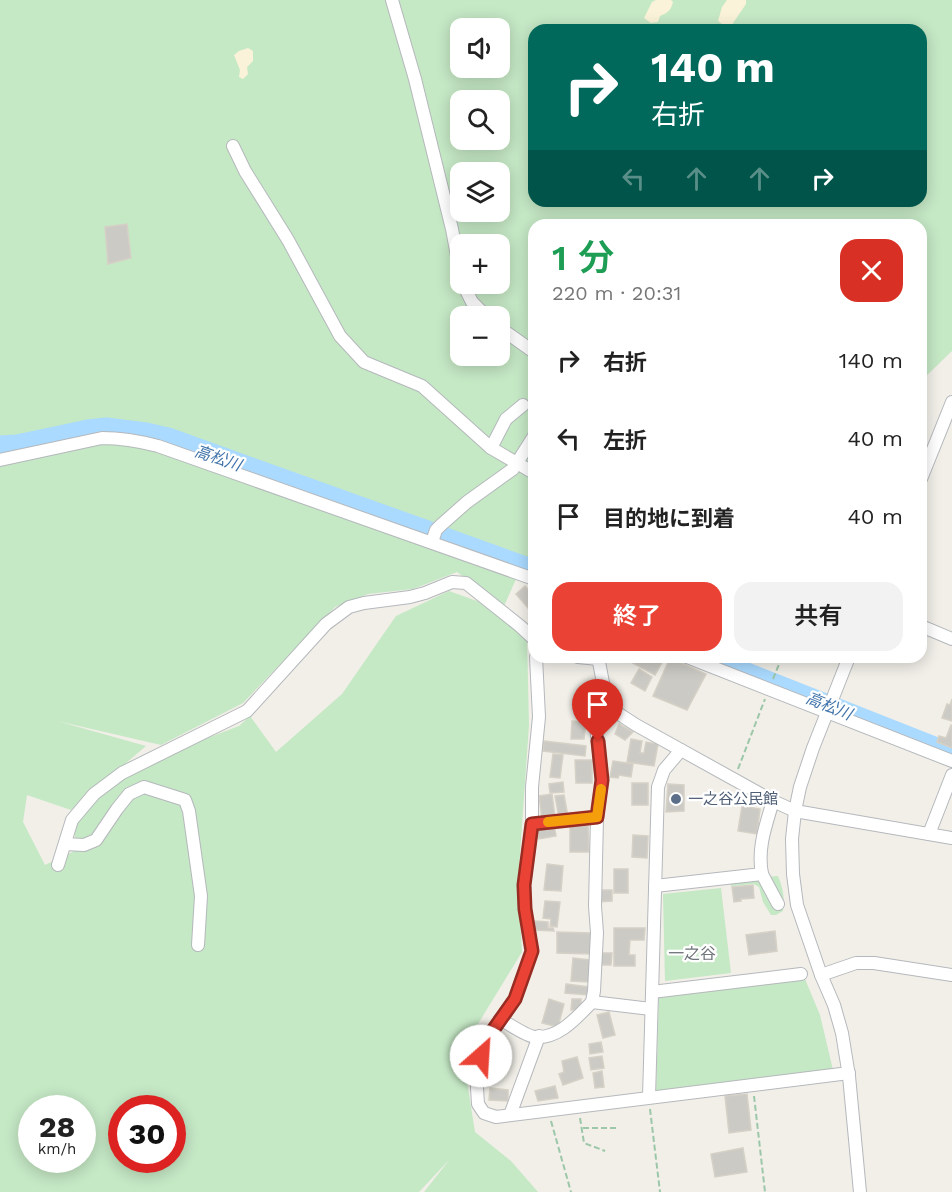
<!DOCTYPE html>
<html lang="ja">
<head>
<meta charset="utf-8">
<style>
  body { margin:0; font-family:"Work Sans","Noto Sans JP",sans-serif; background:#f2f2f2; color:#222; height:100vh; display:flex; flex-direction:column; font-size:22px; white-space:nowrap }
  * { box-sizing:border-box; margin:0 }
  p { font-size:20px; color:#767676 }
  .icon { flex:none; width:33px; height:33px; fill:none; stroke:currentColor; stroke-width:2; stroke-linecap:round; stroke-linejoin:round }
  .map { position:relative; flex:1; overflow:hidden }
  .details { position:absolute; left:528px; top:219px; width:399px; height:444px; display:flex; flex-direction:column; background:#fff; border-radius:18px; box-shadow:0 3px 15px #0003 }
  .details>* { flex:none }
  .top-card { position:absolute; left:528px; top:24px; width:399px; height:183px; border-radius:18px; box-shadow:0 3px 15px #0003; background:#00695c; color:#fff; overflow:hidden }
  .fabs { position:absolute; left:450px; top:18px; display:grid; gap:12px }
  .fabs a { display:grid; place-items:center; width:60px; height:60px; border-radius:12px; background:#fff; box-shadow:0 3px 15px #0003; font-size:30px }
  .speed { position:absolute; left:18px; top:1095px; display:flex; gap:12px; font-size:30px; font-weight:700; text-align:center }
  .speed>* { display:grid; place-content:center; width:78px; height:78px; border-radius:50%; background:#fff; box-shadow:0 3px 15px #0003; line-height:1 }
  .speed small { font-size:15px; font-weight:400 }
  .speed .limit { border:9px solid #d22; background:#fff; color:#111 }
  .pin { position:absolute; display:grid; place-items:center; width:51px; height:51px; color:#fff; margin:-62px -26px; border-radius:50% 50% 50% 0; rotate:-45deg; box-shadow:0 0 6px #0007 }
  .pin .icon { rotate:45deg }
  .me { position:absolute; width:66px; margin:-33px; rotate:26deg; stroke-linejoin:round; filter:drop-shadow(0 0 4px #0008) }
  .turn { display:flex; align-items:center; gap:21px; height:126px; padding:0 24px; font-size:27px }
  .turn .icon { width:78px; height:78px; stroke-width:2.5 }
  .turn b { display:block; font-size:42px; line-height:51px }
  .lanes { display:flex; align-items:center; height:57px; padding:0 24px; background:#0003; justify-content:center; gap:30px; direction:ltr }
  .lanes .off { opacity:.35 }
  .round { display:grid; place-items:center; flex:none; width:63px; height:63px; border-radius:18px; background:#f2f2f2 }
  .summary { display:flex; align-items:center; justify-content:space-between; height:102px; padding:0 24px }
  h1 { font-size:36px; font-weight:600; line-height:45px; color:#1e9e55 }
  .cta { display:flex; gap:12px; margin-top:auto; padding:12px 24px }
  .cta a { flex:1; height:69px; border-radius:18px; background:#ea4335; color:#fff; font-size:24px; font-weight:600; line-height:69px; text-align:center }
  .cta a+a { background:#f2f2f2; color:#222 }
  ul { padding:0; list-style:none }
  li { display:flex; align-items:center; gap:18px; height:78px; padding:0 24px }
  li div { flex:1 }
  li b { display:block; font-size:22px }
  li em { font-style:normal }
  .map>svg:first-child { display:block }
</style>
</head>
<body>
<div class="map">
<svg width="952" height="1192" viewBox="0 0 952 1192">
  <rect width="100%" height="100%" fill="#f1efe8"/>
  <g fill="#c5e8c5" fill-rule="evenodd">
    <path d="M0,0H952V351L921,381V225H534V562L478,540L440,536L389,528L517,577L504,606L457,572L413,589L368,594L335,607L243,703L161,745L57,721L146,746L71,810L27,795L23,822L45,865L87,845L75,839L74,818L145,762L239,726L250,716L276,752L342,694L396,616L449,591L477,601L527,637L529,725L518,883L522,952L462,1050L475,1132L511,1161L538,1192H424L450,1159L419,1192H0ZM460,28H500V68H460ZM534,30H921V201H534ZM460,100H500V140H460ZM460,172H500V212H460ZM460,244H500V284H460ZM460,316H500V356H460ZM32,1108H82V1160H32ZM122,1108H172V1160H122Z"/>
    <path d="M778,876C783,888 785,898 783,911L776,915H771L763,902L759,887L754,884L731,886L730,880Z"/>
    <path d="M721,888L731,973L665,981L663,894Z"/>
    <path d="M805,979L820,1015L833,1070L656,1091L659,995Z"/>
  </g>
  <g fill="#fbf3d9">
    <path d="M656,0H671L673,2C671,10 668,13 660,16L658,22L651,23L644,18L652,2Z"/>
    <path d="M727,0H746V4L729,29L718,21L722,7Z"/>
    <path d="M248,48L253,51V61L247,67L248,74L243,79L239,77L240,70L234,55L239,51Z"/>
  </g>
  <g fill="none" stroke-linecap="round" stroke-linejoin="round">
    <g stroke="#aadaff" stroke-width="21">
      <path d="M0,446L17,445L88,430L106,428L146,433L168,438L430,532"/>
      <path d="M440,536L534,570"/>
      <path d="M706,657L952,754"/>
    </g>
  </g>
  <g fill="#cccac5" stroke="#d6d1c6" stroke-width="1.5">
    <path d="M127,224L131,258L108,264L105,227Z"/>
    <path d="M525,586L534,596V603L528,608L516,594Z"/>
    <path d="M622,657H665L655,675Z"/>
    <path d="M670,658L706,674L687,710L653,696Z"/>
    <path d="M639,669L652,677L645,691L631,683Z"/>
    <path d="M952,699V721L942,718L947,704L950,705Z"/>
    <path d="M572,721L586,722L584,739H571Z"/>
    <path d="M619,724L633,732L625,740L615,734Z"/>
    <path d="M951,725L952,726V748L937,742L939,736L946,738Z"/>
    <path d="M631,739L642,741L640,753H644L646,742L658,744L654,766L627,762Z"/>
    <path d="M544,741L586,746L585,756L543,751Z"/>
    <path d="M553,754L563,755L560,778L550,777Z"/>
    <path d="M575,760H592V783H576Z"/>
    <path d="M613,761L633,764L631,777L619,775L618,778L610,777Z"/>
    <path d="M563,782L564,792L550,793L549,784Z"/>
    <rect x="632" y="783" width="16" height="22"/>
    <path d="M668,784L684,785V811L666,812Z"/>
    <path d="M552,794L555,817L542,819L539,796Z"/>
    <path d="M564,795L568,817L559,818L555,796Z"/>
    <path d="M742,806L760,809L757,834L738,831Z"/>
    <path d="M554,825L556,836L539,839L537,828Z"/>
    <path d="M570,826H588L589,852H570Z"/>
    <path d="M633,835L648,836L647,858L632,857Z"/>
    <path d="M547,864L563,866L561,891L544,890Z"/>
    <rect x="614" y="869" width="14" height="24"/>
    <path d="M753,885L754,898L741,899V901L734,902L732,887Z"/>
    <path d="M598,890H612V901L598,902Z"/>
    <path d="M545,901L560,902L557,927L550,926L551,919L543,918Z"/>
    <path d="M534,921L548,922V928H553L554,931L534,930Z"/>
    <path d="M614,928H645L644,940H630L629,955H635V966H614Z"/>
    <path d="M775,931L777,951L749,955L746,935Z"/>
    <path d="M557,932L591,933V954L557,953Z"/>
    <path d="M600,953H612L611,965H600Z"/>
    <path d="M573,958L590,960L589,982L571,981Z"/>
    <path d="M566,984L589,987L588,995L565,993Z"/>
    <path d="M549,999L564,1004L558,1027L542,1023Z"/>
    <path d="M572,999H581V1010H571Z"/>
    <path d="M609,1012L615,1035L603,1038L597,1015Z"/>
    <path d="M601,1042L603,1052L590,1054L589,1044Z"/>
    <path d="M602,1056L604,1068L591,1070L589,1058Z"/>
    <path d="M577,1057L583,1078L563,1085L559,1074L564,1072L562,1061Z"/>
    <path d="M602,1071L604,1087L595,1088L593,1073Z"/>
    <path d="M555,1086L558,1098L538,1101L535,1091Z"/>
    <path d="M490,1088L508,1090V1101L489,1100Z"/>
    <path d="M747,1094L751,1130L729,1133L725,1096Z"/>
    <path d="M743,1148L747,1172L715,1177L711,1154Z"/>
  </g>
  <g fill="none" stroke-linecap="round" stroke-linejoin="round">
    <g stroke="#b5b8bc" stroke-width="14">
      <g id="minor">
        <path d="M392,0L415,79L452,229L460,272"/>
        <path d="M233,146L245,171L288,240L340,336L364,362L422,386L491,448L534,473"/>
        <path d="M463,284L472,302L486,316"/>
        <path d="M500,328L534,352"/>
        <path d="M491,448L506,419L523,405"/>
        <path d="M0,460L102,438C122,438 139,441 158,446L534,579"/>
        <path d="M921,479L952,402"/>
        <path d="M432,542L436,530L441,525L467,502L513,469L534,436"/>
        <path d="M921,626L952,639"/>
        <path d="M578,657L598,659"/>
        <path d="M598,657L605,693L616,712L636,725L773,801L795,811L952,838"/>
        <path d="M687,657L952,761"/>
        <path d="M849,657L813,748L800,787L795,811L792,839L793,874L797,905L821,975L834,1005L842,1033L849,1076L860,1192"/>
        <path d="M597,817L532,824L524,885L525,909L532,951L515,999L484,1043L478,1068L477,1088L478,1104L484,1113L496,1117L849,1073"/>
        <path d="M532,824V787L539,717L536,657"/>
        <path d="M929,834L952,775"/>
        <path d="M65,844L84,845L96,840L117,809L129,794L144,787L185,800L189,811L201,896L198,945"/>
        <path d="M58,865L72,820L94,794L122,773L247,711L326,624L349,607L364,603L410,597L425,593L452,582L466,583L520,626L534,639"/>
        <path d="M762,874L778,904"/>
        <path d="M655,886L762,874C757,848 766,825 773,801"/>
        <path d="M821,975L856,963H874L952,975"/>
        <path d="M652,992L801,974"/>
        <path d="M592,1002L594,991L597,933L595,906L597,817L602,780L596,727L598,712L605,693"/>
        <path d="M500,1019C509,1024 526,1036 535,1037C559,1039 577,1017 592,1002L651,1009"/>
        <path d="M649,1097L658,787L664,770L681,750"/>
        <path d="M510,1115L539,1036"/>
      </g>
    </g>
    <g stroke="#9cc7a9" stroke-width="2" stroke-dasharray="6 3" stroke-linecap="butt">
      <path d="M773,679L782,657"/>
      <path d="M738,769L765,699"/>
      <path d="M754,1096L765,1192"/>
      <path d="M650,1109L660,1192"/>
      <path d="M580,1118L584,1143L605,1151"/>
      <path d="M551,1121L571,1192"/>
      <path d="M583,1128H616"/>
    </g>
    <use href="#minor" stroke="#fff" stroke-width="12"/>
  </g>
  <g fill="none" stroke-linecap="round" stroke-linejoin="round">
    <g stroke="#982c22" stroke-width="15">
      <path id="route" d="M481,1056L484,1043L515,999L532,951L525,909L524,885L532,824L597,817L602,780L598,741"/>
    </g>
    <use href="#route" stroke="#ea4335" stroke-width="10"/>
    <path stroke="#f59e0b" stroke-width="10" d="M548,822L597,817L601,789"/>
  </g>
  <circle fill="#5c6f8a" stroke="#fff" stroke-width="2" cx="676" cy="799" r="6"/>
  <g text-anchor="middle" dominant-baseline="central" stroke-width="4.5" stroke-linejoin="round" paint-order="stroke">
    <g font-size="15" fill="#4e5e75" stroke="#fff" text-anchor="start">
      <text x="688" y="799">一之谷公民館</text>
    </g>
    <g font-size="16" font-style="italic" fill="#4174aa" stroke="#fff">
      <text transform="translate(218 458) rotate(19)">高松川</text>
      <text transform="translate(829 706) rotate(22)">高松川</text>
    </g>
    <g font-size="16" fill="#70757a" stroke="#fff">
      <text x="692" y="953">一之谷</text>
    </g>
  </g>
</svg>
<div class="fabs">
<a><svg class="icon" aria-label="sound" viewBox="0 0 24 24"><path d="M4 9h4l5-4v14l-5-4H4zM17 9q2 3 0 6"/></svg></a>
<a><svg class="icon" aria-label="search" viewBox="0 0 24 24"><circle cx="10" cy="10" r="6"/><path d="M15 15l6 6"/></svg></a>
<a><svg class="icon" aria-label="layers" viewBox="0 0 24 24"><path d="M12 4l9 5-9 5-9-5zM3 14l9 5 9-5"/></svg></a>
<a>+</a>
<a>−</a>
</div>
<div class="speed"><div>28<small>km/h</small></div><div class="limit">30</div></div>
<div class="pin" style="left:598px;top:741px;background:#d93025"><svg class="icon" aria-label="arrive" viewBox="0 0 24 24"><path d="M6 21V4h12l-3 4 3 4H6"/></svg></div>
<svg class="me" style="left:481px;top:1056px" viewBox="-20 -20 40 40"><circle r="19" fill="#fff"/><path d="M0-13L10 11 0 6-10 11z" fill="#ea4335"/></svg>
<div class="top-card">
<div class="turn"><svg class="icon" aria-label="right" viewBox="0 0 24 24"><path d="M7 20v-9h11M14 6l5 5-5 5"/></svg><div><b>140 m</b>右折</div></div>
<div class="lanes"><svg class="icon off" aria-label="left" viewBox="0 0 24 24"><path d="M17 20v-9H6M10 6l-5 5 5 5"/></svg><svg class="icon off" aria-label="ahead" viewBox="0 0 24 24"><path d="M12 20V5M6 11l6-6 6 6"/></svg><svg class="icon off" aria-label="ahead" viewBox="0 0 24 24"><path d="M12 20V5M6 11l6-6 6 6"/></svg><svg class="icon" aria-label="right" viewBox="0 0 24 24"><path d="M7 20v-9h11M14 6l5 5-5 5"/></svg></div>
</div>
<section class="details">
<div class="summary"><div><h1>1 分</h1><p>220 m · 20:31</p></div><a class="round" style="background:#d93025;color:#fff"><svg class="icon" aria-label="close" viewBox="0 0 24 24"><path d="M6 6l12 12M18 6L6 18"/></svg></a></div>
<ul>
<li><svg class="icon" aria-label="right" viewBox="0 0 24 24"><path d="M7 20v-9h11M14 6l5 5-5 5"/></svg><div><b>右折</b></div><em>140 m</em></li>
<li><svg class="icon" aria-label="left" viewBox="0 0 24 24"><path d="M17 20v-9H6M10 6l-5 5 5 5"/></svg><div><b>左折</b></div><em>40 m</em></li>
<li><svg class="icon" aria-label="arrive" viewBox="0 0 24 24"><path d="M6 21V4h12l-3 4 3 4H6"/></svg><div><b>目的地に到着</b></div><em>40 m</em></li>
</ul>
<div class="cta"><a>終了</a><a>共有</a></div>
</section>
</div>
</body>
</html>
